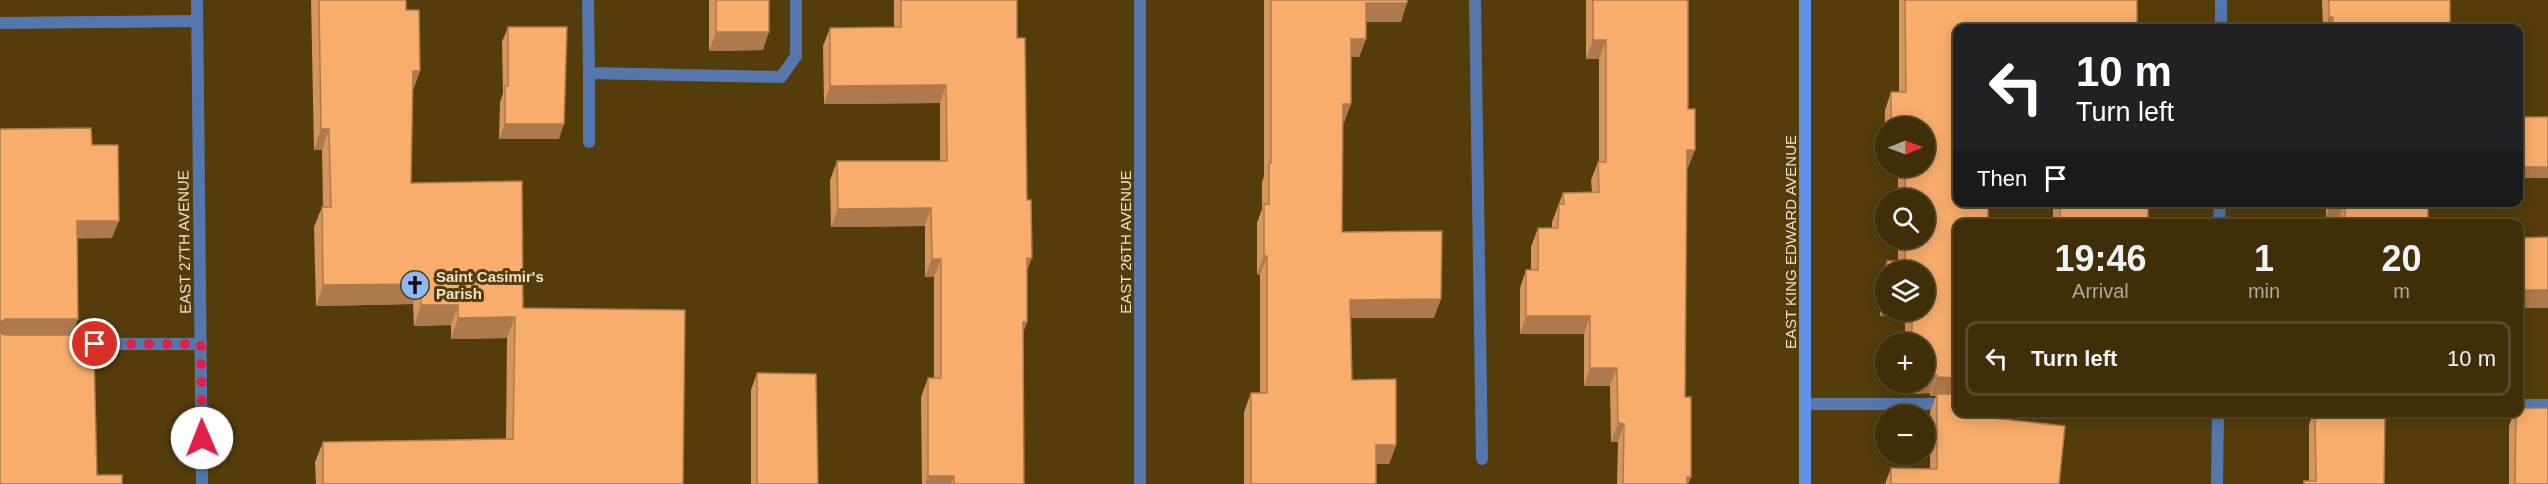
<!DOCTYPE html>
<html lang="en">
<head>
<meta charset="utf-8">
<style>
  body { margin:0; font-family:Helvetica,sans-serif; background:#4a3a16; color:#f1f3f6; height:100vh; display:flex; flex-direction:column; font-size:22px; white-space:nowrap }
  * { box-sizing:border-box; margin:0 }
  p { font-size:20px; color:#ada89c }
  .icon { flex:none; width:33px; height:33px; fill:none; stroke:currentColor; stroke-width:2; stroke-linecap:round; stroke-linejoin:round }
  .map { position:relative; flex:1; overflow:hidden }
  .panel { position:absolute; left:1953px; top:219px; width:570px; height:198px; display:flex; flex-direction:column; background:#3f2e08; border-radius:12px; box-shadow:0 3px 15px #0003,0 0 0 2px #584a29 }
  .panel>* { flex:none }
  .guide { position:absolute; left:1953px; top:24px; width:570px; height:183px; border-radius:12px; box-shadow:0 3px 15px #0003,0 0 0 2px #584a29; background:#202124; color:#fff; overflow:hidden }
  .needle { width:39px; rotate:89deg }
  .fabs { position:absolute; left:1875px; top:117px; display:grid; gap:12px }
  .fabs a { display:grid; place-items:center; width:60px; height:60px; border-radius:50%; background:#3f2e08; box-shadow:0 3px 15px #0003,0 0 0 2px #584a29; font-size:30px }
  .pin { position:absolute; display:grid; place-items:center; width:51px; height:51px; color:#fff; margin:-26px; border:3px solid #fff; border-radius:50%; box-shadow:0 2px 6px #0007 }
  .me { position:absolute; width:66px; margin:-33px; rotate:359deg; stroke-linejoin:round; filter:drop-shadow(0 0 4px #0008) }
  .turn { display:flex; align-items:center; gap:21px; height:126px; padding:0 24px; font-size:27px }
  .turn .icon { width:78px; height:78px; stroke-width:2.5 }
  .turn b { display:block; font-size:42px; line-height:51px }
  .then { display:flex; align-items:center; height:57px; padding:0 24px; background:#0003; gap:12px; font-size:22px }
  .eta { display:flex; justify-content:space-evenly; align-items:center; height:102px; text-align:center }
  .eta b { font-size:36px; font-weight:600; line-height:42px }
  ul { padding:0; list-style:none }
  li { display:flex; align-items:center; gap:18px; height:75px; margin:0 12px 9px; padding:0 12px; border:3px solid #584a29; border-radius:12px }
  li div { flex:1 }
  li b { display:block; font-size:22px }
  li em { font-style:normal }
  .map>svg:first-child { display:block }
</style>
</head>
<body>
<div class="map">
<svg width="2548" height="484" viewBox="0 0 2548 484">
  <rect width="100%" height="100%" fill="#543d0b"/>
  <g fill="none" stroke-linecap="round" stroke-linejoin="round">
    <g stroke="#5677ae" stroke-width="12">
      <path d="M588,0L589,73L781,77L796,56V0"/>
      <path d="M1475,0L1482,459"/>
      <path d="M589,73V142"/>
      <path d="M61,344H201"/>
      <path d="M1805,404H1958"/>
      <path d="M2518,405H2548"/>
    </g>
    <g stroke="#5677ae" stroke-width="12">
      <path d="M197,0L202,484"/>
      <path d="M0,23L197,21"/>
      <path d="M2221,28V0"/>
      <path d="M2219,224L2220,202"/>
      <path d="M1140,484V0"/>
      <path d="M2217,484L2218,412"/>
    </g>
    <path stroke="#6092eb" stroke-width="12" d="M1805,484V0"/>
  </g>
  <g fill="#d5955d" fill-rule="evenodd">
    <path d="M311,0H406V10L420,71L413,90L411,183L683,484H316L315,462L323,442L506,439L507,338L451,339V325L414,326L413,304L316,306L314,227L322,207H323L322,150H314Z"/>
    <path d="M709,0H769L763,50L709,51Z"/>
    <path d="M894,0H1017V38L1027,270L1023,333L1024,484H922L921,397L928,378H934V277H925V226L831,227L830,180L837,161H940V103L824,104L823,46L830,28L894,27Z"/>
    <path d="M1264,0H1407L1401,22H1366V39L1359,57H1351L1344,123H1343L1342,232L1434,318H1351L1352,380L1396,445L1389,464H1376V484H1244V412L1251,393H1260V275L1257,274V223L1262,209V182L1264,176Z"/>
    <path d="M1586,0H1688V168H1687L1685,397L1691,477L1688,484H1617L1618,442H1611L1610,386H1584V334H1520V288L1526,270H1531V247L1538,228H1552V222L1563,193L1592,192L1591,180L1598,162H1599V59H1586Z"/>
    <path d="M1899,0H2137L1958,28V412L1974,416L2059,484H1885L1891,468L1930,469V412L1936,396H1930V393L1905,394V382H1924V344H1905V317L1880,316V279L1887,261H1898V238H1924V200H1898V166H1924V128H1886V148H1884L1885,110L1891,92H1899ZM1886,272H1924V310H1886Z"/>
    <path d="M2322,0H2450V28H2323Z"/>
    <path d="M508,27L559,139H499L500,102L503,93L502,42Z"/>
    <rect x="2053" y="202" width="95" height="22"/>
    <path d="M2326,202H2428V224H2338L2339,218H2326Z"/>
    <path d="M757,373L818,484H751V390Z"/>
    <path d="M2313,412H2385L2384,484H2303L2304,481H2309V425Z"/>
    <path d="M2514,412H2518L2548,484H2509V426Z"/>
  </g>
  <g fill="#ae794c">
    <path d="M1366,3H1407L1401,22H1359Z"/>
    <path d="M2329,17H2333L2328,28H2325Z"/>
    <path d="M716,32H769L763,50L709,51Z"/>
    <path d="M1351,39H1366L1359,57H1344Z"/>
    <path d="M1593,40H1606L1599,59H1586Z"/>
    <path d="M413,71H420L412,91Z"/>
    <path d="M946,85L940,103L824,104L830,86Z"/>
    <path d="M1343,104H1351L1344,123H1336Z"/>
    <path d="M505,124H564L559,139H499Z"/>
    <path d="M321,129H329L322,150H314Z"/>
    <path d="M1687,150H1695L1688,168H1680Z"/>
    <rect x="2518" y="167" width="30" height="11"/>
    <path d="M2331,202H2344L2339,218H2326Z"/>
    <path d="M931,208L925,226L831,227L838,209Z"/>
    <path d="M77,221H119L112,238L71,239Z"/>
    <path d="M1264,256H1267L1260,275L1257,274Z"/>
    <path d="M1027,258H1032L1025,276Z"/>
    <path d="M932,259H941L934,277H925Z"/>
    <path d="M421,284L413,304L316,306L323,285Z"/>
    <rect x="2518" y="290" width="30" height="18"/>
    <path d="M1441,299L1434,318H1343L1350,300Z"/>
    <path d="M1886,302V310H1907L1905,317L1880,316Z"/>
    <path d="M421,305H458L451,325L414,326Z"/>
    <path d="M1526,316H1590L1584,334H1520Z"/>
    <path d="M515,317L507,338L451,339L458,318Z"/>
    <path d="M6,319H78L71,336H0V322Z"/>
    <path d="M1023,322H1027L1021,340Z"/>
    <path d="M1590,368H1617L1610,386H1584Z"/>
    <path d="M1924,375H1937L1930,393L1905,394L1909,382H1924Z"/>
    <path d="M1937,377L1958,378V397L1937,394L1936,396H1930Z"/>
    <path d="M1618,423L1624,424L1618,442H1611Z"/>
    <path d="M1376,445H1396L1389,464H1370Z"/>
    <path d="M928,476H954L951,484H925Z"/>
    <path d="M1687,477H1691L1688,484H1684Z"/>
  </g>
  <g fill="#f8ad6c" stroke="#ae794c" stroke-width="1.5">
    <path d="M319,0H406V10H419L420,71H413L411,183L522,181L523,308L685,310L683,484H323V442L513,439L515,317L458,318V305H421V284L323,285L322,207H331L329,129H321Z"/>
    <rect x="716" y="0" width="53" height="32"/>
    <path d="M901,0H1017V38H1025L1027,200H1031L1032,258H1027V322H1023L1024,484H954V476H928V378H941V259H932L931,208L838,209L837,161H947L946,85L830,86V28L901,27Z"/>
    <path d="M1271,0H1407V3H1366V39H1351V104H1343L1342,232L1442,231L1441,299L1350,300L1352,380L1396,379V445H1376V484H1251V393H1267V256H1264V204H1269V163H1271Z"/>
    <path d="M1593,0H1688V109H1695V150H1687L1685,397H1691V477H1687V484H1623L1624,424L1618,423L1617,368H1590V316H1526V270H1538V228H1558L1559,204H1564L1563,193L1599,192L1598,162H1606V40H1593Z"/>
    <path d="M1905,0H2137V28H1958V202H1988V224H1958V378L1937,377V375H1924V344H1912V310H1924V272H1887V261H1905V238H1924V200H1905V166H1924V128H1891V92H1906Z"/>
    <path d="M2329,0H2450V28H2333V17H2329Z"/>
    <path d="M508,27H567L564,124H505V86H508Z"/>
    <rect x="2518" y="117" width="30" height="50"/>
    <path d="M91,128L92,145H118L119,221H77L78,319H6L0,322V129Z"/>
    <rect x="2060" y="202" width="88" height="22"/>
    <rect x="2345" y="202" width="83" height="22"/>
    <path d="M2548,237V290H2518V238Z"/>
    <path d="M0,331L2,334L6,335H78V355H94L97,475H122V484H0Z"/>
    <path d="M757,373L816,374L818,484H757Z"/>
    <path d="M1937,394H1958V412H1974V416L2065,426L2059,484H1891V468L1937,469Z"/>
    <path d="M2518,408H2548V484H2515L2516,412H2518Z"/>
    <path d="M2315,412H2385L2384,484H2304V481H2316Z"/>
  </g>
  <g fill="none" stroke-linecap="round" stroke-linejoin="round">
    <path stroke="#e11d48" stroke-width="10" stroke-dasharray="0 18" d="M95,344H201L202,438"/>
  </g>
  <defs>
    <g id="church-disc" transform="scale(1.5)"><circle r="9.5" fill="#90b8fd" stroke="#543d0b"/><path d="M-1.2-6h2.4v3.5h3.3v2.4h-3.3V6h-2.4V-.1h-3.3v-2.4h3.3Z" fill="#111"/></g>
  </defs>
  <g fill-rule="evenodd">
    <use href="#church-disc" x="415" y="285"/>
  </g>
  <g text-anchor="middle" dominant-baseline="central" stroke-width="6" stroke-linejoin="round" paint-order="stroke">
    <g font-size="15" fill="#f1e3cb" stroke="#543d0b">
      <text transform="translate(184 242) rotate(-91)">EAST 27TH AVENUE</text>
      <text transform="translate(1125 242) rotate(-90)">EAST 26TH AVENUE</text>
      <text transform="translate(1790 242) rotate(-90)">EAST KING EDWARD AVENUE</text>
    </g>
    <g font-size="15" font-weight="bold" fill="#f1e3cb" stroke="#543d0b" text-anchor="start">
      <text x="436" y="276">Saint Casimir's<tspan x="436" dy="17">Parish</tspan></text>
    </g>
  </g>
</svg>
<div class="fabs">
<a><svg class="needle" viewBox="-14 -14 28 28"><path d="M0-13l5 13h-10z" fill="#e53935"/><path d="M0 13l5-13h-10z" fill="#ada89c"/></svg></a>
<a><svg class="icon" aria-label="search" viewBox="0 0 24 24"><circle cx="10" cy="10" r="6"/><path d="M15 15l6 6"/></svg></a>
<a><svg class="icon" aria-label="layers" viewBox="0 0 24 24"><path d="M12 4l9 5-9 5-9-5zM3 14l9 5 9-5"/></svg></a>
<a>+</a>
<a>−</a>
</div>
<div class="pin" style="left:95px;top:344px;background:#d93025"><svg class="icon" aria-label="arrive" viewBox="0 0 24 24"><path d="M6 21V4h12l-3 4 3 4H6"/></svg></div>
<svg class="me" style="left:202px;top:438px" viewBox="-20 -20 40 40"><circle r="19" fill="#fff"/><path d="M0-13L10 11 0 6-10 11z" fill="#e11d48"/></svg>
<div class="guide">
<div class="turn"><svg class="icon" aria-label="left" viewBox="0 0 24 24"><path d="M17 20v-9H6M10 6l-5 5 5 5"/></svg><div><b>10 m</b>Turn left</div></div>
<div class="then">Then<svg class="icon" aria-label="arrive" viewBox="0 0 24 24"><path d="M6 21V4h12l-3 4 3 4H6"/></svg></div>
</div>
<section class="panel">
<div class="eta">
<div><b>19:46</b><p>Arrival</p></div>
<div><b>1</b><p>min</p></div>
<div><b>20</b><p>m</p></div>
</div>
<ul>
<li><svg class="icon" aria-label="left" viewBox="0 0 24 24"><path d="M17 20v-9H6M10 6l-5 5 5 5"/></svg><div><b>Turn left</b></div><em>10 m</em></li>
</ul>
</section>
</div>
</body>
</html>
